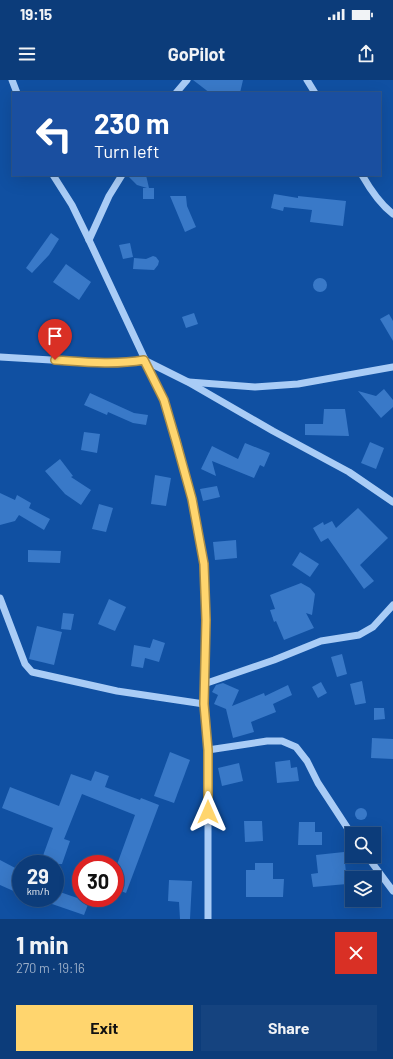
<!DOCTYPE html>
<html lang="en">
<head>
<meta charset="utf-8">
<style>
  body { margin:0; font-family:Barlow,sans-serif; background:#15437f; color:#f1f3f6; height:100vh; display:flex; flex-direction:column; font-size:15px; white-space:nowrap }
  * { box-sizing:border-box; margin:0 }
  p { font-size:13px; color:#9aadc7 }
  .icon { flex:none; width:22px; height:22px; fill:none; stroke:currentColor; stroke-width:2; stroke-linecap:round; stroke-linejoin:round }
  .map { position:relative; height:839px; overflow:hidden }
  .side { display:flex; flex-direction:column; background:#0c3c7a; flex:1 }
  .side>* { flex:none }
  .guide { position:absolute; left:12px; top:12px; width:369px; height:84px; border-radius:0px; box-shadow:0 4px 16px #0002,0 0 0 1px #2c568b; background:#1a4fa0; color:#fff; overflow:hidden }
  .tools { position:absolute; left:345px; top:747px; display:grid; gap:8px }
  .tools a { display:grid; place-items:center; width:36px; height:36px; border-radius:0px; background:#0c3c7a; box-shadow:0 4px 16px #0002,0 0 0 1px #2c568b; font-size:20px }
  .speed { position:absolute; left:12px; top:775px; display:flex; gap:8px; font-size:20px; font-weight:700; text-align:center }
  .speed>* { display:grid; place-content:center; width:52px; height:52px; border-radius:50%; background:#0c3c7a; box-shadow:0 4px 16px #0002,0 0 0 1px #2c568b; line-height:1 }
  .speed small { font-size:10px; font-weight:400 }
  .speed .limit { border:6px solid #d22; background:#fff; color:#111 }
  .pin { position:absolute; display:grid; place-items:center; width:34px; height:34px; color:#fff; margin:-41px -17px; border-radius:50% 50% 50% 0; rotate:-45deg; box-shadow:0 0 4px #0007 }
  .pin .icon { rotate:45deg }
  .me { position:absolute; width:44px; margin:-22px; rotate:0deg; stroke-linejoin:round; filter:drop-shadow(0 0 3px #0008) }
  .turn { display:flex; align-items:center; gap:14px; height:84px; padding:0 16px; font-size:18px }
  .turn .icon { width:52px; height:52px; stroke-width:2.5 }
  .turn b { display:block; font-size:28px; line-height:34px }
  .round { display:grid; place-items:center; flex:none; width:42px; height:42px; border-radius:0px; background:#15437f }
  .summary { display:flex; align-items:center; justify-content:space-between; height:68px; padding:0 16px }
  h1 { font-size:24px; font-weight:700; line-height:30px }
  .primary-button { display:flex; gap:8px; margin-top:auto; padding:8px 16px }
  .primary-button a { flex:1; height:46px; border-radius:0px; background:#ffd56e; color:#111; font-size:16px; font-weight:700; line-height:46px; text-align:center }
  .primary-button a+a { background:#15437f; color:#f1f3f6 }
  .status { display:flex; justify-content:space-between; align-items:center; height:28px; padding:0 20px; background:#0c3c7a; direction:ltr }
  .status svg { height:11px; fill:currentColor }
  header { display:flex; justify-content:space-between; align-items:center; height:52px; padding:0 16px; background:#0c3c7a; font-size:18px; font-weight:700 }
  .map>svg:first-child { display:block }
</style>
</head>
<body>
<div class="status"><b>19:15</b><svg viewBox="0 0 49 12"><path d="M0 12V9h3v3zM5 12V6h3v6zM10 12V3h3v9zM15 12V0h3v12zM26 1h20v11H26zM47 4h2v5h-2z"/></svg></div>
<header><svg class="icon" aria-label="menu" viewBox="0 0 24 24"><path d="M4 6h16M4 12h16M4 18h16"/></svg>GoPilot<svg class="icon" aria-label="share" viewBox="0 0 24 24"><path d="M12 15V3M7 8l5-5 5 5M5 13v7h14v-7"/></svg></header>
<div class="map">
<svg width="393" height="839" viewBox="0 0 393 839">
  <rect width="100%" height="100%" fill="#1050a2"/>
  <g fill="#3979c8">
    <path d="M193,0H243L240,13H210Z"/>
    <path d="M127,95H146L149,108H154V119H143V108H147L137,105Z"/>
    <path d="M274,114L298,118V116L346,121L343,146L310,142L312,130L284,127L283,131L271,128Z"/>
    <path d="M170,116H186L187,126L196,147L185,152Z"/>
    <path d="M51,153L59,159L49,175L32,193L26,188Z"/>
    <path d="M130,163L133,177L123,179L119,165Z"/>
    <path d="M153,176L156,177L159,181L158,185L154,190L133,189L134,178L146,179Z"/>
    <path d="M66,184L91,202L79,220L53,202Z"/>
    <circle cx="320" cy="205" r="7"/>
    <path d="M194,233L198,244L186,248L182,237Z"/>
    <path d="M389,234L393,241V261L380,239Z"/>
    <path d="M384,309L393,320V327L381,338L358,311L376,316Z"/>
    <path d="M90,313L134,333L148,335L146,345L133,343L108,332L107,335L84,325Z"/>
    <path d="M324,329H345L349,356L305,355V344H323Z"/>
    <path d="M84,352L100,354L97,373L81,370Z"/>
    <path d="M370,362L384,368L376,389L361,383Z"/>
    <path d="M245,363L270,373L264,387L260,385L254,398L212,381L216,396L201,389L212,366L238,379Z"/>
    <path d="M60,379L73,396L71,397L91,410L81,425L65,414L45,391Z"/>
    <path d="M155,395L171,398L166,426L151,424Z"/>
    <path d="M217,406L220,417L203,421L200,409Z"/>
    <path d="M0,413L15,420L17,415L31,423L29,428L50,439L44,450L19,435L15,441L0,445Z"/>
    <path d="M99,424L113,428L106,452L92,449Z"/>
    <path d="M358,428L388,458L360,485L374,501L364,509L328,458L321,462L313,448L323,442L324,445L332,441L336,448Z"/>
    <path d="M236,460L237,478L215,480L213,462Z"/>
    <path d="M28,470L61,471L60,483L28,482Z"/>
    <path d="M300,472L319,484L310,497L292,485Z"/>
    <path d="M301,503L310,508L315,514L312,535L306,533L314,548L284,560L276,541L274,542L270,530L275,529L270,515Z"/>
    <path d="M109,519L126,527L115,551L98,544Z"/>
    <path d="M63,533L74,534L71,550L61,549Z"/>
    <path d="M37,546L62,552L54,585L29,579Z"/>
    <path d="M153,559L165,563L159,582L145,578L143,588L131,586L134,565L150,568Z"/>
    <path d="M342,574L347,594L337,597L331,577Z"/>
    <path d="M362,601L366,623L355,625L350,604Z"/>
    <path d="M321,602L327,613L318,618L312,607Z"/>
    <path d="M223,603L239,610L232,626L264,613L265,616L288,605L292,615L273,624L276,632L251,642L254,652L233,658L226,629L214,624L218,615L212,612L216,605Z"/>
    <path d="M374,628H384L385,639L374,640Z"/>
    <path d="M372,658L393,659V679L371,678Z"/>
    <path d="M170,672L190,680L174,723L154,716Z"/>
    <path d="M290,680L291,688L297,687L299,701L277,703L275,682Z"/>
    <path d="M239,683L243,701L222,706L218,688Z"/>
    <path d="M95,691L109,696L105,707L140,720L141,718L159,725L126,813L115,809V790L135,735L82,714L64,759L70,761L62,784H40L53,748L2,728L10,707L59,726L71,694L91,701Z"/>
    <circle cx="361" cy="734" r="6"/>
    <path d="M244,741H262L263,761L245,762Z"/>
    <path d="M299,742H315V752H322V765H298Z"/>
    <path d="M344,772L347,804L313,807L311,794L318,793L316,775Z"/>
    <path d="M0,780L21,791V806L18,813L0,805Z"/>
    <path d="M255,783H273V799H284L283,817H246V790H255Z"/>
    <path d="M169,800L192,801L190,839H180L179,822L168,821Z"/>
    <path d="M57,811L89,822L84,835L52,824Z"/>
  </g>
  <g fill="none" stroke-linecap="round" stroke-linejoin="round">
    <g stroke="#a9ccf6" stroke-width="7">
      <path d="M12,0L17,13"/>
      <path d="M307,0L315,13"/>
      <path d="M176,13L187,0"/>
      <path d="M53,95L72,125L89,160L164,320L177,361L192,419L204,484L205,540L204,624L208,670V839"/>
      <path d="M362,95C370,109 380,124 393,134"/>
      <path d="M89,160L109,116L122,95"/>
      <path d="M0,277L102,283L127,282L144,280L188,302L273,351L349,392L393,422"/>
      <path d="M189,302L255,307L298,304L393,287"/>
      <path d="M0,518L25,584L32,592L117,611L204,624"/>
      <path d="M204,604L274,580L321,561L359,555L373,547L393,525"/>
      <path d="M208,670L267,661H282L296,667L307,681L318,703L352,755"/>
      <path d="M367,776L393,811"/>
    </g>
  </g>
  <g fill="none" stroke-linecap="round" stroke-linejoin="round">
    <g stroke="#a68a48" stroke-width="10">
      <path id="route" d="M55,280C85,282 114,285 144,280L164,320L176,361L192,419L204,484L206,540L204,624L208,670V732"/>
    </g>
    <use href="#route" stroke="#ffd56e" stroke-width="7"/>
  </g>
</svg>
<div class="tools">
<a><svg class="icon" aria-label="search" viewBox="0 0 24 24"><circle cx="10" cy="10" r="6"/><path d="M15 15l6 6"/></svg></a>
<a><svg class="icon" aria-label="layers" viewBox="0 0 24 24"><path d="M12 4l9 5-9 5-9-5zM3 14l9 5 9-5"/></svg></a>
</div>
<div class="speed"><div>29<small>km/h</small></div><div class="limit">30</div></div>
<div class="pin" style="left:55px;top:280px;background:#d93025"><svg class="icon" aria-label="arrive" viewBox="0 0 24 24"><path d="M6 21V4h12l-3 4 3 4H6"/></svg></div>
<svg class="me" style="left:208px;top:732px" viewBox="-20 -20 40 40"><path d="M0-17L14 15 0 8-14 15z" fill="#ffd56e" stroke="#fff" stroke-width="4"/></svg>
<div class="guide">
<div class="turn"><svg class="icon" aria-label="left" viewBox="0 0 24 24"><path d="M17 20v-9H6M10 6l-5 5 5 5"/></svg><div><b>230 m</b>Turn left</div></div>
</div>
</div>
<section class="side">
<div class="summary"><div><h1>1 min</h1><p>270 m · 19:16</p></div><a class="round" style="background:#d93025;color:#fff"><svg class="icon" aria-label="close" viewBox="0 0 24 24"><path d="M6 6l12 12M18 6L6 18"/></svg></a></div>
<div class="primary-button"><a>Exit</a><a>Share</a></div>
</section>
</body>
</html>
